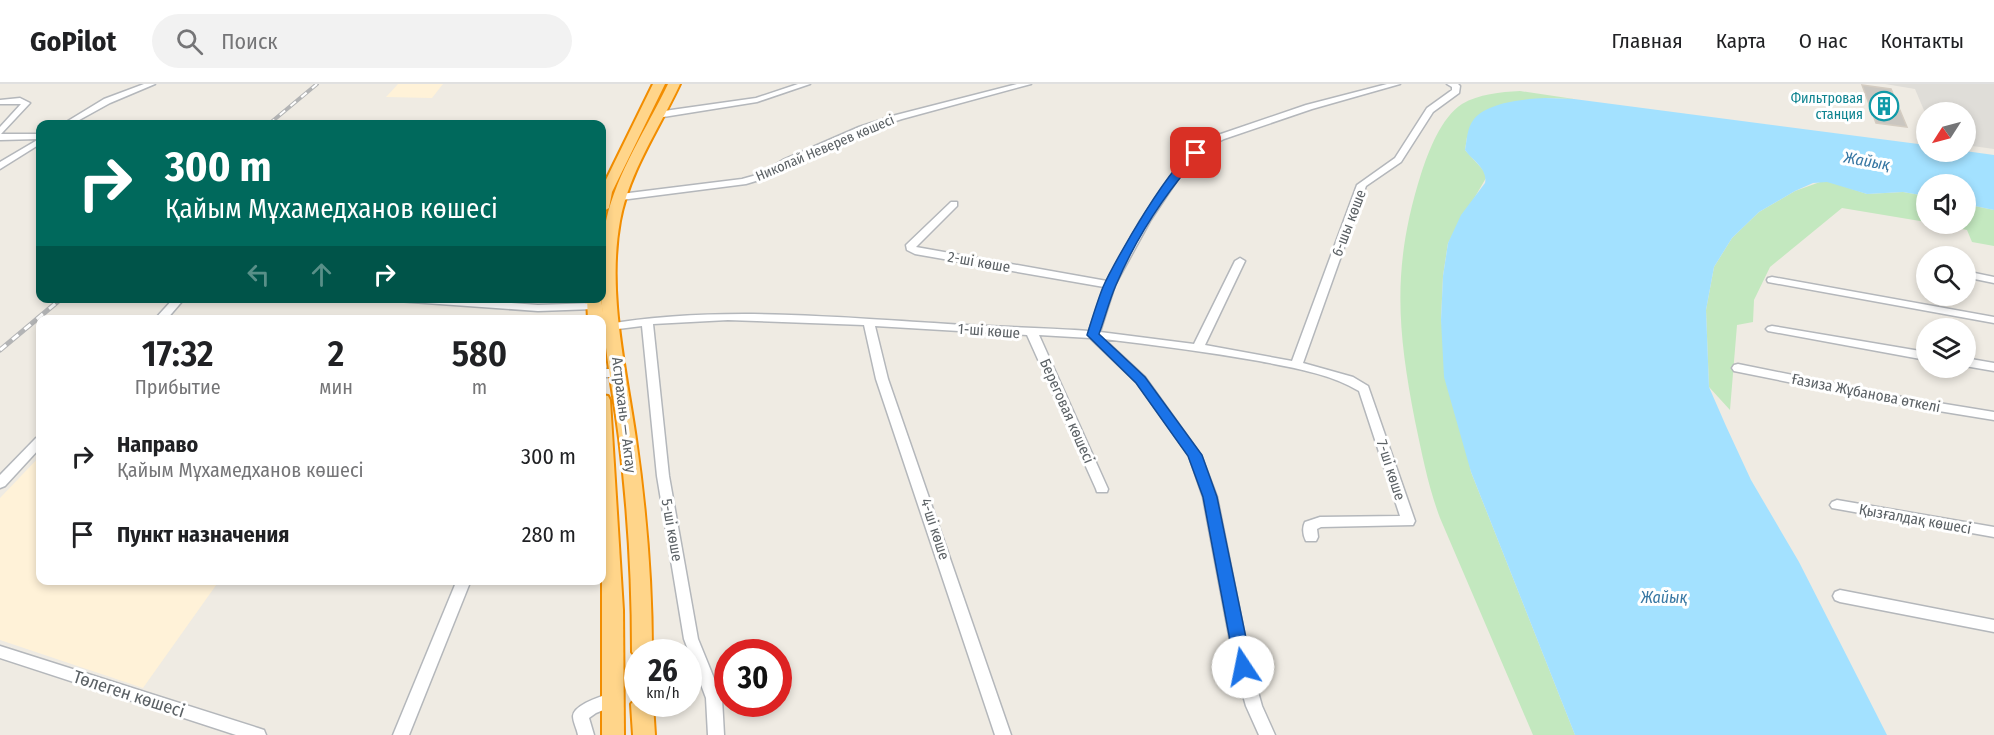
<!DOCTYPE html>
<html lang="ru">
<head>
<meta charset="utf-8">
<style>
  body { margin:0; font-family:"Fira Sans Condensed",sans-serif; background:#f2f2f2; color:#202124; height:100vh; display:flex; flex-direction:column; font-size:22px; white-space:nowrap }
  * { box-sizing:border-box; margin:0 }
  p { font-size:20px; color:#757577 }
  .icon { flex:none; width:33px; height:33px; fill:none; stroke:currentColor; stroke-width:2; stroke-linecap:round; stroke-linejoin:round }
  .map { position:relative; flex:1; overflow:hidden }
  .side { position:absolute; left:36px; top:231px; width:570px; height:270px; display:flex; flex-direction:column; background:#fff; border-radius:12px; box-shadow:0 3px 9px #0003 }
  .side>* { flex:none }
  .top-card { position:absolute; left:36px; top:36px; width:570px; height:183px; border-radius:12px; box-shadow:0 3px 9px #0003; background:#00695c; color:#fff; overflow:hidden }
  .needle { width:39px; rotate:234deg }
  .buttons { position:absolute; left:1916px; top:18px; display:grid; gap:12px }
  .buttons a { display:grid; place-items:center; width:60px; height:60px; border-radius:50%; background:#fff; box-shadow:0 3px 9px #0003; font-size:30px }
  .speed { position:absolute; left:624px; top:555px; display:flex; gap:12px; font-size:30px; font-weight:700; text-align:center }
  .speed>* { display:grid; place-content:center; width:78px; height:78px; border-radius:50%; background:#fff; box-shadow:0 3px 9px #0003; line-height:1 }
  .speed small { font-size:15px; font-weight:400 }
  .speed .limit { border:9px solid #d22; background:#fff; color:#111 }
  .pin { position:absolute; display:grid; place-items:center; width:51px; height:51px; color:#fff; margin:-26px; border-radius:12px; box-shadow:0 3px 9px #0006 }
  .me { position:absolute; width:66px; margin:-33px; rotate:349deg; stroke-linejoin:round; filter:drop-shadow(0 0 4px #0008) }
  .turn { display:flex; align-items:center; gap:21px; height:126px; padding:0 30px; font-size:27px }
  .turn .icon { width:78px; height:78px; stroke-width:2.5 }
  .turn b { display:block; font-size:42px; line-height:51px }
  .lanes { display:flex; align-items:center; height:57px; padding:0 30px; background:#0003; justify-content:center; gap:30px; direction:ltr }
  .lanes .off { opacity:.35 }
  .eta { display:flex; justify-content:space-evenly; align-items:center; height:102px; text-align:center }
  .eta b { font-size:36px; font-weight:600; line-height:42px }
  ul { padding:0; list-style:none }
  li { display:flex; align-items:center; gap:18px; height:78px; padding:0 30px }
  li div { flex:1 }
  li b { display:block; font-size:22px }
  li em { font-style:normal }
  header { display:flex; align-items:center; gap:36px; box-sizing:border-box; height:84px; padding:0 30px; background:#fff; border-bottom:2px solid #e0e0e0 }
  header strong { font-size:28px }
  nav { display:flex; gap:33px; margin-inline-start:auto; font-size:21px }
  .search { width:420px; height:54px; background:#f2f2f2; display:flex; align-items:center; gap:15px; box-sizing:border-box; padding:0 21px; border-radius:33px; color:#757577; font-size:22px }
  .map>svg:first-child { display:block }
</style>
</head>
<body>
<header>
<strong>GoPilot</strong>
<div class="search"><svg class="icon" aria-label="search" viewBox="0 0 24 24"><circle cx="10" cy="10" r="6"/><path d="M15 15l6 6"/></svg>Поиск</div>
<nav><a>Главная</a><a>Карта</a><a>О нас</a><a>Контакты</a></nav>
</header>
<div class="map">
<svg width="1994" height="651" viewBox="0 0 1994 651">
  <rect width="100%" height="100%" fill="#efebe3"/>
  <g fill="#fff2d8">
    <path d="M398,0H443L432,14L386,13Z"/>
    <path d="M40,372V496L219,497L143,604L0,556V414Z"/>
  </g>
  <path fill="#dfddd8" d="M1885,0H1994V65L1965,61V28H1926V31L1915,5Z"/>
  <g fill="#c3e8bf">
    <path d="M1520,7L1574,15L1545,14L1467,53L1465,66L1484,87L1486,94L1448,159L1443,192L1441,236L1471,388L1575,651H1533L1440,434C1428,402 1422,370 1415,337C1397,244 1392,182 1421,90C1429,66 1441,34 1462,20C1479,10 1500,8 1520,7Z"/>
    <path d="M1820,98H1831L1867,110L1903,108L1926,112V138L1842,124L1770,183L1754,216L1753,238L1737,241L1730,326L1709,303L1706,226L1714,183L1732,154L1759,128L1795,107Z"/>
    <path d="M1965,120L1994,126V162L1972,158L1967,146L1938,140H1965Z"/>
  </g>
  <path fill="#a3e1ff" d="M1545,14L1574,15L1926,61V68L1965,67L1994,71V126L1965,120V100H1926V112L1903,108L1867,110L1827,98L1813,99L1795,107L1759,128L1732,154L1714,183L1706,226L1709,303L1726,342L1751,396L1799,478L1887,651H1575L1471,388L1444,293L1441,236L1443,192L1448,159L1461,131L1485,99C1488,85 1473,77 1465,66C1467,55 1467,44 1474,35C1488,18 1526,15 1545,14Z"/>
  <path fill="#cac6c0" stroke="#d4ccc1" stroke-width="1.5" d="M1862,1L1891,5L1907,43L1876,39Z"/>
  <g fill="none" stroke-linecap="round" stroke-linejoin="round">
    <g stroke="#b4b7bb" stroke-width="3">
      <g id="minor">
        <path d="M144,0H155L110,19L72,40H63L104,15Z"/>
        <path d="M798,0H810L757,18L657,34L653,31L657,28L756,14Z"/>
        <path d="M1017,0H1031L902,35L865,47L789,80L766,94L746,100L621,116L616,113L621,110L742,95L760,90L783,76L859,43L896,31Z"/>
        <path d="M1387,0H1400L1312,25L1224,55L1209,63L1188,80L1150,137L1115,201L1100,248L1194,260L1235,177L1240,174L1245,177L1205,261L1292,277L1357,101L1395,74L1427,24L1452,6V3L1447,0H1458L1460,2L1459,9L1433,28L1401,78L1366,102L1303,279L1353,293L1368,302L1415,437L1413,441L1321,443L1317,445L1318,453L1316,457H1306C1303,451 1302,444 1305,438L1320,433L1400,432L1359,307C1329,289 1293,284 1259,277C1207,268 1156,261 1104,255L1145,293L1201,371L1217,413L1251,583L1262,622L1275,651H1259L1246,622L1235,583L1203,413L1189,372L1137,299L1090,254L1039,251L1108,405L1107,408H1097L1096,405L1027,251L875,242L888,295L1011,651H995L876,295L864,241L728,236L653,240L669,392L698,555L722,614L724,651H708L706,614L684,555L657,392L642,242L602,247V241C711,222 823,232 934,239C985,243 1037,243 1089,247L1104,203L915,170L907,166L906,161L951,118H957V122L916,163L1107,197L1140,137L1182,76L1203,59L1218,51L1306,21Z"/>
        <path d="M20,14L30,19L1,50H40V60L0,85V78L39,55L0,56V43L21,20H0V16Z"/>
        <path d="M1965,187L1994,193V199L1965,193Z"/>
        <path d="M1772,193L1994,233V239L1768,198L1767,196L1768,194Z"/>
        <path d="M174,214H185L166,236H154Z"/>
        <path d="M392,214H449L538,221L594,219L599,222L594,225L538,227L397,217Z"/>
        <path d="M1772,242L1926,268V276L1768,247L1766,245L1768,243Z"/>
        <path d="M1965,274L1994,279V287L1965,282Z"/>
        <path d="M1738,280L1902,313L1994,328V336L1902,321L1734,287L1732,284L1734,281Z"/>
        <path d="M602,285H619L625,289L619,293H602Z"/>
        <path d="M40,353V364L5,402L0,404V391L36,354Z"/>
        <path d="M1837,416L1994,443V453L1832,424L1830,421L1832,418Z"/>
        <path d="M457,496H471L409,651H393Z"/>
        <path d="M1840,506L1994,536V548L1840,518L1835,516L1833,512L1835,508Z"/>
        <path d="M0,562L258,644L264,646L266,651H236L0,574Z"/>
        <path d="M613,608L618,610L621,615L618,620L596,629L589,634L594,651H578C577,645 573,638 573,632C574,620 603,612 613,608Z"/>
      </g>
    </g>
    <g stroke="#f28d00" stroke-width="4">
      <g id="highway">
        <path d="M653,0H665L612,108L609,124L602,128V104Z"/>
        <path d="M668,0H680C659,45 629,88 620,137C607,208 626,285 636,355C646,425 652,497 652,568H638V575L632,568C632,496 628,425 619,354C610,284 592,207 606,137C617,88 647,44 668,0Z"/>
        <path d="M587,214H601L604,236L602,239V236H588Z"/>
        <path d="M602,311L608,312L610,316L623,526L624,651H602Z"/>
        <path d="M638,612V620H653L655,651H633L631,620Z"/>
      </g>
    </g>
    <use href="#minor" fill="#fff" fill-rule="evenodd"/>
    <use href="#highway" fill="#ffd58a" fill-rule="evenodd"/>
    <g stroke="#b3b4b5" stroke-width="4">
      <path id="rail-far1" d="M269,40L317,0"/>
    </g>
    <g stroke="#b3b4b5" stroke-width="5">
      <path id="rail" d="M0,266L62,214"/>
    </g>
    <use href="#rail-far1" stroke="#fff" stroke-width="2" stroke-dasharray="7" stroke-linecap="butt"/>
    <use href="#rail" stroke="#fff" stroke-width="3" stroke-dasharray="8" stroke-linecap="butt"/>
  </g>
  <path fill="#1a73e8" stroke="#114b97" stroke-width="1.5" d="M1196,66L1201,69C1167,107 1136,154 1116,201C1109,217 1105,234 1099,250L1145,293L1202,371L1217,413L1252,583L1249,588L1243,591L1237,588L1235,583L1203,413L1188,372L1136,299L1087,251C1092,235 1097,218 1103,203C1114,178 1173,74 1196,66Z"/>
  <defs>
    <g id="building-ring" transform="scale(1.5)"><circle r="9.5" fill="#fff" stroke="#0f9aa8" stroke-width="1.5"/><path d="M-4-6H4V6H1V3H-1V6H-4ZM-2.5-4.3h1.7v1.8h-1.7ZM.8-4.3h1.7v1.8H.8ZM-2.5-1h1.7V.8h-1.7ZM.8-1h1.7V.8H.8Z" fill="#0f9aa8"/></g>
  </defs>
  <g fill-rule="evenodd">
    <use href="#building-ring" x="1884" y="22"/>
  </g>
  <g text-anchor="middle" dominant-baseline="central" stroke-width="6" stroke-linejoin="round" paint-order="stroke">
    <g font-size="14" fill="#0d838f" stroke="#fff" text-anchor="end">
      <text x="1863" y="14">Фильтровая<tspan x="1863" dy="16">станция</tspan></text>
    </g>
    <g font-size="14" fill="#5b6165" stroke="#fff">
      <text transform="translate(825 64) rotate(-23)">Николай Неверев көшесі</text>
    </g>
    <g font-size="15" fill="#5b6165" stroke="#fff">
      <text transform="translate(1349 139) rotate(-69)">6-шы көше</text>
      <text transform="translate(979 178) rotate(10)">2-ші көше</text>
      <text transform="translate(989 247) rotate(4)">1-ші көше</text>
      <text transform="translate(1866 309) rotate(11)">Ғазиза Жұбанова өткелі</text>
      <text transform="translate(1067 327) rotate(66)">Береговая көшесі</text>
      <text transform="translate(624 331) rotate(83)">Астрахань — Актау</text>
      <text transform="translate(1391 386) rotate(72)">7-шi көше</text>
      <text transform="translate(1915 435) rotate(10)">Қызғалдақ көшесі</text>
      <text transform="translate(935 445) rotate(72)">4-шi көше</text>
      <text transform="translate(672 446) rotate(80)">5-шi көше</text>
    </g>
    <g font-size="16" font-style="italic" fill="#3777a3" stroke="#fff">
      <text transform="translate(1867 77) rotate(10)">Жайық</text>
      <text x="1664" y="513">Жайық</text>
    </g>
    <g font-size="18" fill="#5b6165" stroke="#fff">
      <text transform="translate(129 610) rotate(18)">Төлеген көшесі</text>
    </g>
  </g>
</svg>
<div class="buttons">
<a><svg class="needle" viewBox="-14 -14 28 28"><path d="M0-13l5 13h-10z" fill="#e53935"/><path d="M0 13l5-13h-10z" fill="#757577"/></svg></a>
<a><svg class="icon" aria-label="sound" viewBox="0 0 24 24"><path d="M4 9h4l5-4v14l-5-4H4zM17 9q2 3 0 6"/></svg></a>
<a><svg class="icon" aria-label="search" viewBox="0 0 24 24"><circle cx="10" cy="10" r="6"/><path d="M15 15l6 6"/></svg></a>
<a><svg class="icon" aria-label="layers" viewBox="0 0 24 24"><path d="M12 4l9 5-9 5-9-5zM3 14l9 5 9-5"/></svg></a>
</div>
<div class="speed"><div>26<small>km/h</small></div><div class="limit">30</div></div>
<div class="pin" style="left:1196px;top:69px;background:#d93025"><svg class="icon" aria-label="arrive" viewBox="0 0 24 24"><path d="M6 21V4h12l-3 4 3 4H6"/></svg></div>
<svg class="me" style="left:1243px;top:583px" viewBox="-20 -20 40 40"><circle r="19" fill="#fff"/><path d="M0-13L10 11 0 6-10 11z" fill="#1a73e8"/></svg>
<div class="top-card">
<div class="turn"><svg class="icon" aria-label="right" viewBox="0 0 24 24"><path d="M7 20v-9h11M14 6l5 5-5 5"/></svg><div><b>300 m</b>Қайым Мұхамедханов көшесi</div></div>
<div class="lanes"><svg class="icon off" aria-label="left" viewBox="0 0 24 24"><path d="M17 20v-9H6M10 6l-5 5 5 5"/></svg><svg class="icon off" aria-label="ahead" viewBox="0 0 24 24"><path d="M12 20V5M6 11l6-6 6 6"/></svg><svg class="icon" aria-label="right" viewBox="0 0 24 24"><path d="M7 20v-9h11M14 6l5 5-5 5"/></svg></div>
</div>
<section class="side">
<div class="eta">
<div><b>17:32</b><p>Прибытие</p></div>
<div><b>2</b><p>мин</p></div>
<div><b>580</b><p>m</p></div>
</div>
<ul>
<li><svg class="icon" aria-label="right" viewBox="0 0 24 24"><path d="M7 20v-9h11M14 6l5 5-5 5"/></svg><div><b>Направо</b><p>Қайым Мұхамедханов көшесi</p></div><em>300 m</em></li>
<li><svg class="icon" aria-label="arrive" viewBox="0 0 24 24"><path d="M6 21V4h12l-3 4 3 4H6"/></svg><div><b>Пункт назначения</b></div><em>280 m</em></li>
</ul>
</section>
</div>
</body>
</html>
